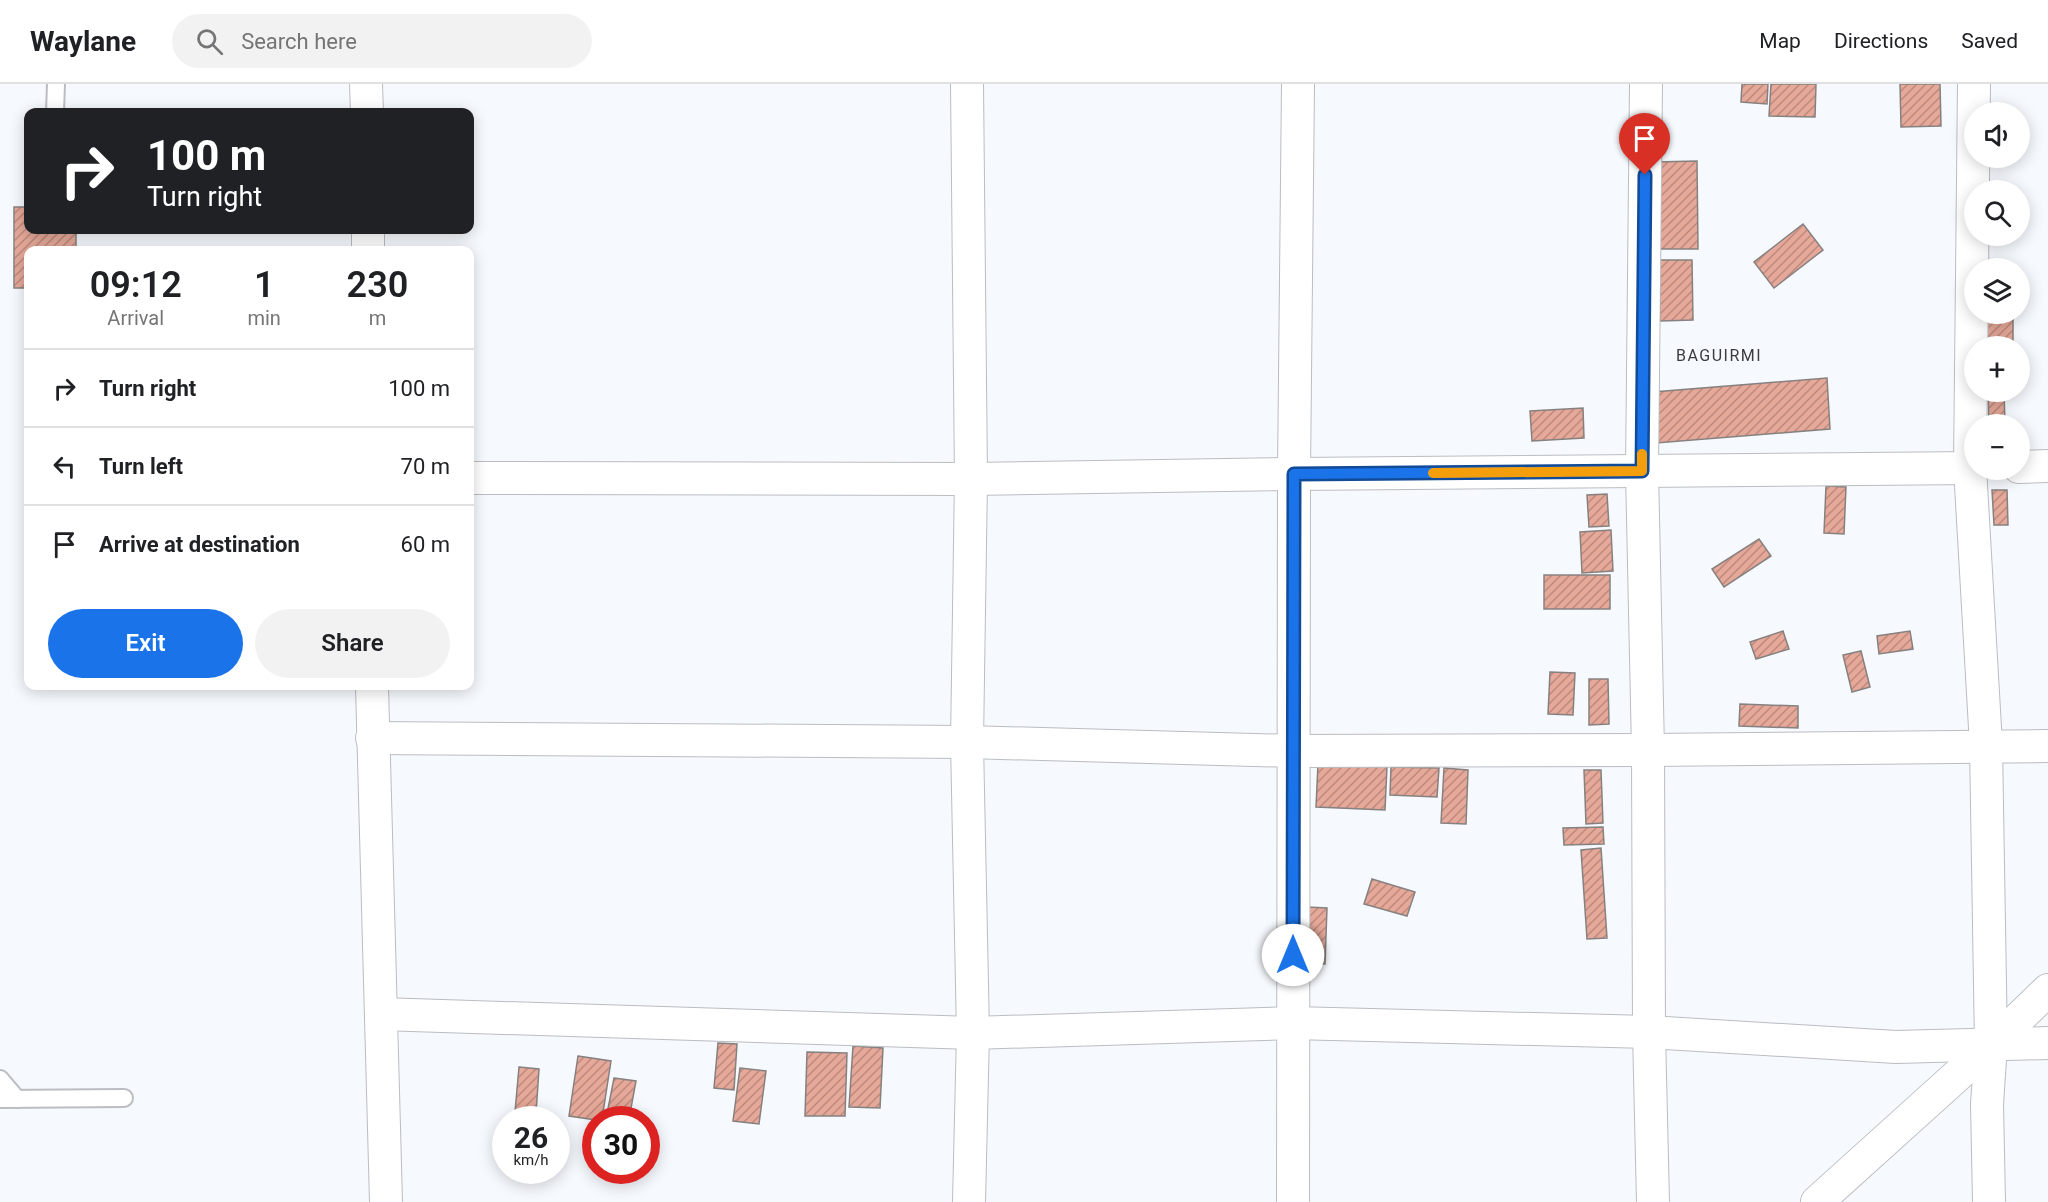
<!DOCTYPE html>
<html lang="en">
<head>
<meta charset="utf-8">
<style>
  body { margin:0; font-family:Roboto,sans-serif; background:#f2f2f2; color:#202124; height:100vh; display:flex; flex-direction:column; font-size:22px; white-space:nowrap }
  * { box-sizing:border-box; margin:0 }
  p { font-size:20px; color:#757577 }
  .icon { flex:none; width:33px; height:33px; fill:none; stroke:currentColor; stroke-width:2; stroke-linecap:round; stroke-linejoin:round }
  .map { position:relative; flex:1; overflow:hidden }
  .panel { position:absolute; left:24px; top:162px; width:450px; height:444px; display:flex; flex-direction:column; background:#fff; border-radius:12px; box-shadow:0 3px 15px #0003 }
  .panel>* { flex:none }
  .banner { position:absolute; left:24px; top:24px; width:450px; height:126px; border-radius:12px; box-shadow:0 3px 15px #0003; background:#202124; color:#fff; overflow:hidden }
  .buttons { position:absolute; left:1964px; top:18px; display:grid; gap:12px }
  .buttons a { display:grid; place-items:center; width:66px; height:66px; border-radius:50%; background:#fff; box-shadow:0 3px 15px #0003; font-size:30px }
  .speed { position:absolute; left:492px; top:1022px; display:flex; gap:12px; font-size:30px; font-weight:700; text-align:center }
  .speed>* { display:grid; place-content:center; width:78px; height:78px; border-radius:50%; background:#fff; box-shadow:0 3px 15px #0003; line-height:1 }
  .speed small { font-size:15px; font-weight:400 }
  .speed .limit { border:9px solid #d22; background:#fff; color:#111 }
  .pin { position:absolute; display:grid; place-items:center; width:51px; height:51px; color:#fff; margin:-62px -26px; border-radius:50% 50% 50% 0; rotate:-45deg; box-shadow:0 0 6px #0007 }
  .pin .icon { rotate:45deg }
  .me { position:absolute; width:66px; margin:-33px; rotate:0deg; stroke-linejoin:round; filter:drop-shadow(0 0 4px #0008) }
  .turn { display:flex; align-items:center; gap:21px; height:126px; padding:0 24px; font-size:27px }
  .turn .icon { width:78px; height:78px; stroke-width:2.5 }
  .turn b { display:block; font-size:42px; line-height:51px }
  .eta { display:flex; justify-content:space-evenly; align-items:center; height:102px; text-align:center }
  .eta b { font-size:36px; font-weight:600; line-height:42px }
  .primary-button { display:flex; gap:12px; margin-top:auto; padding:12px 24px }
  .primary-button a { flex:1; height:69px; border-radius:36px; background:#1a73e8; color:#fff; font-size:24px; font-weight:600; line-height:69px; text-align:center }
  .primary-button a+a { background:#f2f2f2; color:#202124 }
  ul { padding:0; list-style:none }
  li { display:flex; align-items:center; gap:18px; height:78px; padding:0 24px; border-top:2px solid #e0e0e0 }
  li div { flex:1 }
  li b { display:block; font-size:22px }
  li em { font-style:normal }
  header { display:flex; align-items:center; gap:36px; box-sizing:border-box; height:84px; padding:0 30px; background:#fff; border-bottom:2px solid #e0e0e0 }
  header strong { font-size:28px }
  nav { display:flex; gap:33px; margin-inline-start:auto; font-size:21px }
  .search { width:420px; height:54px; background:#f2f2f2; display:flex; align-items:center; gap:15px; box-sizing:border-box; padding:0 21px; border-radius:33px; color:#757577; font-size:22px }
  .map>svg:first-child { display:block }
</style>
</head>
<body>
<header>
<strong>Waylane</strong>
<div class="search"><svg class="icon" aria-label="search" viewBox="0 0 24 24"><circle cx="10" cy="10" r="6"/><path d="M15 15l6 6"/></svg>Search here</div>
<nav><a>Map</a><a>Directions</a><a>Saved</a></nav>
</header>
<div class="map">
<svg width="2048" height="1118" viewBox="0 0 2048 1118">
  <defs>
    <pattern id="building-hatch" width="6" height="6" patternUnits="userSpaceOnUse" patternTransform="scale(1.5)"><rect width="6" height="6" fill="#e6a898"/><path d="M-1 1l2-2M0 6l6-6M5 7l2-2" fill="none" stroke="#bc8a7d"/></pattern>
  </defs>
  <rect width="100%" height="100%" fill="#f6f9fd"/>
  <g fill="url(#building-hatch)" stroke="#868180" stroke-width="1.5">
    <path d="M1742,0H1768L1767,20L1741,18Z"/>
    <path d="M1771,0H1816L1815,33L1769,32Z"/>
    <path d="M1900,0H1940L1941,42L1901,43Z"/>
    <path d="M1697,77L1698,165H1655L1654,78Z"/>
    <path d="M14,123H28V146H76V166H28V204H14Z"/>
    <path d="M1803,140L1823,166L1774,204L1754,178Z"/>
    <path d="M1660,176H1692L1693,236L1660,237Z"/>
    <rect x="1986" y="230" width="27" height="32"/>
    <path d="M1827,294L1830,345L1656,359L1653,308Z"/>
    <path d="M1988,308H2004L2005,340H1989Z"/>
    <path d="M1583,324L1584,354L1532,357L1530,327Z"/>
    <path d="M1826,402L1846,403L1844,450L1824,449Z"/>
    <path d="M1992,406H2007L2008,441H1994Z"/>
    <path d="M1607,410L1609,442L1589,443L1587,411Z"/>
    <path d="M1611,446L1613,487L1582,489L1580,448Z"/>
    <path d="M1759,455L1771,472L1724,503L1712,485Z"/>
    <rect x="1544" y="491" width="66" height="34"/>
    <path d="M1783,547L1789,565L1756,575L1750,558Z"/>
    <path d="M1910,547L1913,565L1879,570L1877,552Z"/>
    <path d="M1861,567L1870,603L1852,608L1843,571Z"/>
    <path d="M1550,588L1575,589L1573,631L1548,630Z"/>
    <path d="M1589,595H1608L1609,640L1589,641Z"/>
    <path d="M1740,620L1798,622V644L1739,642Z"/>
    <path d="M1318,680L1387,682L1385,726L1316,723Z"/>
    <path d="M1391,683L1439,684L1437,713L1390,711Z"/>
    <path d="M1444,684L1468,686L1466,740L1441,739Z"/>
    <path d="M1584,686H1601L1603,739L1586,740Z"/>
    <path d="M1603,743L1604,760L1564,761L1563,744Z"/>
    <path d="M1601,764L1607,854L1587,855L1581,766Z"/>
    <path d="M1372,795L1415,808L1407,832L1364,820Z"/>
    <path d="M1307,823L1327,824L1325,880L1304,879Z"/>
    <path d="M718,959L737,960L734,1006L714,1004Z"/>
    <path d="M853,962L883,964L880,1024L849,1023Z"/>
    <path d="M807,968L847,969L845,1032H805Z"/>
    <path d="M578,972L611,977L602,1035L596,1036L569,1032Z"/>
    <path d="M519,983L539,985L536,1030L515,1028Z"/>
    <path d="M740,984L766,987L759,1040L733,1037Z"/>
    <path d="M614,994L636,997L629,1035H606Z"/>
  </g>
  <g fill="none" stroke-linecap="round" stroke-linejoin="round">
    <g stroke="#babdc1" stroke-width="20">
      <g id="lane">
        <path d="M55,28L56,0"/>
        <path d="M0,995L17,1015"/>
        <path d="M0,1015L124,1014"/>
      </g>
    </g>
    <g stroke="#babdc1" stroke-width="34">
      <g id="street">
        <path d="M366,0L367,28"/>
        <path d="M967,0L971,395L967,658L973,949L969,1118"/>
        <path d="M1646,0L1642,387L1648,666L1649,948L1653,1118"/>
        <path d="M1974,0L1970,384L1986,661L1991,961L1987,1020L1989,1118"/>
        <path d="M368,146V166"/>
        <path d="M2019,383L2048,382"/>
        <path d="M470,394L971,395L1294,390L1974,384"/>
        <path d="M372,602L386,1118"/>
        <path d="M372,654L967,658L1294,667L1648,666L2048,662"/>
        <path d="M381,930L973,949L1293,939L1649,948L1896,963L2048,959"/>
        <path d="M1293,1118L1294,390L1298,0"/>
        <path d="M1817,1118L1991,961L2048,906"/>
      </g>
    </g>
    <use href="#lane" stroke="#fff" stroke-width="16"/>
    <use href="#street" stroke="#fff" stroke-width="32"/>
  </g>
  <g fill="none" stroke-linecap="round" stroke-linejoin="round">
    <g stroke="#114b97" stroke-width="15">
      <path id="route" d="M1293,871L1294,390L1642,387L1645,91"/>
    </g>
    <use href="#route" stroke="#1a73e8" stroke-width="10"/>
    <path stroke="#f59e0b" stroke-width="10" d="M1433,389L1642,387V370"/>
  </g>
  <g text-anchor="middle" dominant-baseline="central" stroke-width="4.5" stroke-linejoin="round" paint-order="stroke">
    <g font-size="16" letter-spacing="1.5" fill="#3b3c3e" stroke="#f6f9fd">
      <text x="1719" y="271">BAGUIRMI</text>
    </g>
  </g>
</svg>
<div class="buttons">
<a><svg class="icon" aria-label="sound" viewBox="0 0 24 24"><path d="M4 9h4l5-4v14l-5-4H4zM17 9q2 3 0 6"/></svg></a>
<a><svg class="icon" aria-label="search" viewBox="0 0 24 24"><circle cx="10" cy="10" r="6"/><path d="M15 15l6 6"/></svg></a>
<a><svg class="icon" aria-label="layers" viewBox="0 0 24 24"><path d="M12 4l9 5-9 5-9-5zM3 14l9 5 9-5"/></svg></a>
<a>+</a>
<a>−</a>
</div>
<div class="speed"><div>26<small>km/h</small></div><div class="limit">30</div></div>
<div class="pin" style="left:1645px;top:91px;background:#d93025"><svg class="icon" aria-label="arrive" viewBox="0 0 24 24"><path d="M6 21V4h12l-3 4 3 4H6"/></svg></div>
<svg class="me" style="left:1293px;top:871px" viewBox="-20 -20 40 40"><circle r="19" fill="#fff"/><path d="M0-13L10 11 0 6-10 11z" fill="#1a73e8"/></svg>
<div class="banner">
<div class="turn"><svg class="icon" aria-label="right" viewBox="0 0 24 24"><path d="M7 20v-9h11M14 6l5 5-5 5"/></svg><div><b>100 m</b>Turn right</div></div>
</div>
<section class="panel">
<div class="eta">
<div><b>09:12</b><p>Arrival</p></div>
<div><b>1</b><p>min</p></div>
<div><b>230</b><p>m</p></div>
</div>
<ul>
<li><svg class="icon" aria-label="right" viewBox="0 0 24 24"><path d="M7 20v-9h11M14 6l5 5-5 5"/></svg><div><b>Turn right</b></div><em>100 m</em></li>
<li><svg class="icon" aria-label="left" viewBox="0 0 24 24"><path d="M17 20v-9H6M10 6l-5 5 5 5"/></svg><div><b>Turn left</b></div><em>70 m</em></li>
<li><svg class="icon" aria-label="arrive" viewBox="0 0 24 24"><path d="M6 21V4h12l-3 4 3 4H6"/></svg><div><b>Arrive at destination</b></div><em>60 m</em></li>
</ul>
<div class="primary-button"><a>Exit</a><a>Share</a></div>
</section>
</div>
</body>
</html>
